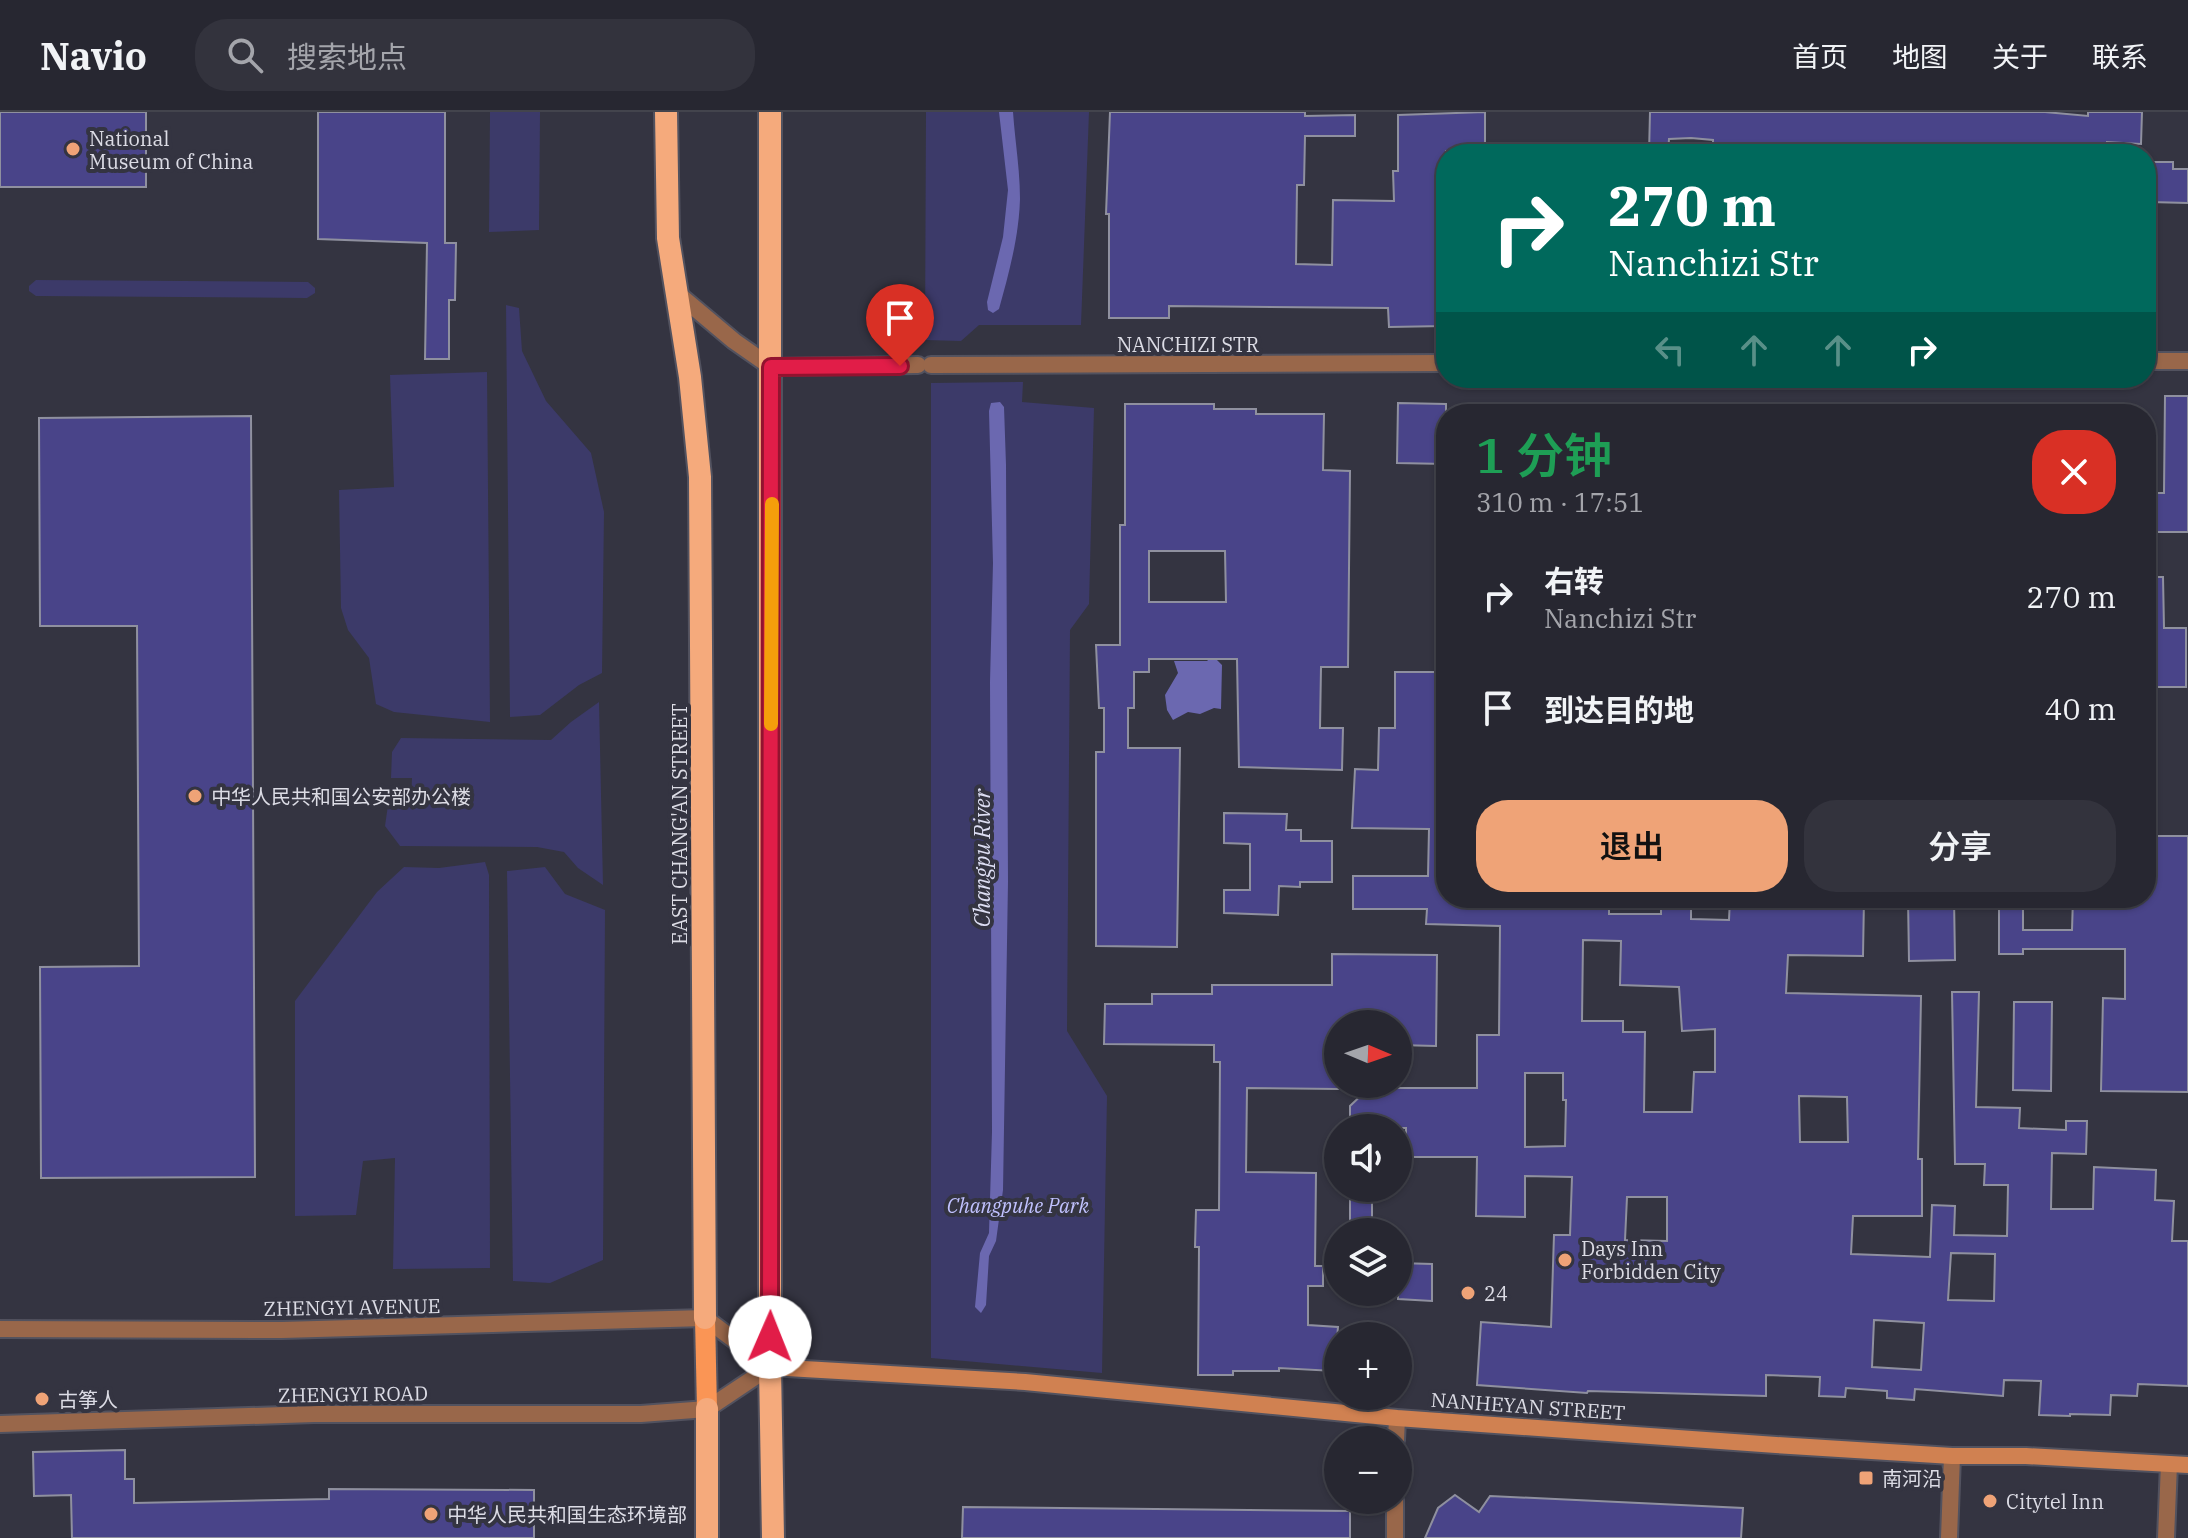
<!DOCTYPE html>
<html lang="zh">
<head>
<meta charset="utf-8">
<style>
  body { margin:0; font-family:"IBM Plex Serif","Noto Sans SC",serif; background:#33333d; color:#f1f3f6; height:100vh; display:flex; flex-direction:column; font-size:30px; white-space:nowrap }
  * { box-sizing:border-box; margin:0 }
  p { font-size:26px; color:#a4a5ab }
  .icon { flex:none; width:44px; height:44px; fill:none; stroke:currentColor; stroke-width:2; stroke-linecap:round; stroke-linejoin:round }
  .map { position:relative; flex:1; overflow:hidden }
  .details { position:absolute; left:1436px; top:292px; width:720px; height:504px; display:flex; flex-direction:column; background:#272731; border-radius:32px; box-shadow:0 2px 6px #0004,0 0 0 2px #43444d }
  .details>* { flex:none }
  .hud { position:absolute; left:1436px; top:32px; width:720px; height:244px; border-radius:32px; box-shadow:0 2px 6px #0004,0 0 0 2px #43444d; background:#00695c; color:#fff; overflow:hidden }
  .needle { width:52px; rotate:92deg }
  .controls { position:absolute; left:1324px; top:898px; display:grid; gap:16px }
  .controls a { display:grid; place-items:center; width:88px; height:88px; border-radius:50%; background:#272731; box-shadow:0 2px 6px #0004,0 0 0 2px #43444d; font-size:40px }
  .pin { position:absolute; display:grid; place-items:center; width:68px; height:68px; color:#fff; margin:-82px -34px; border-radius:50% 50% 50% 0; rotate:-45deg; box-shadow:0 0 8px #0007 }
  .pin .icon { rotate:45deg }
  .me { position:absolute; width:88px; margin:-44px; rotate:1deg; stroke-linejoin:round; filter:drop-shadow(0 0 6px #0008) }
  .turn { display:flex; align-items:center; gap:28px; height:168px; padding:0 40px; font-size:36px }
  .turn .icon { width:104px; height:104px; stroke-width:2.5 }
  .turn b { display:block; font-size:56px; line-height:68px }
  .lanes { display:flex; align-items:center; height:76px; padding:0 40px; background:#0003; justify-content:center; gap:40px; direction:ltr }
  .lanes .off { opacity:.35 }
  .round { display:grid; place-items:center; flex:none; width:84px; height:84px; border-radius:32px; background:#33333d }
  .overview { display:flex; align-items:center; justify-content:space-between; height:136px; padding:0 40px }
  h1 { font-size:48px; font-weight:600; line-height:60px; color:#1e9e55 }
  .cta { display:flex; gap:16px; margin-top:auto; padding:16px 40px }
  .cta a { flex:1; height:92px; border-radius:32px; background:#efa377; color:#111; font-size:32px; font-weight:600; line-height:92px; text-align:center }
  .cta a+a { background:#33333d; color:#f1f3f6 }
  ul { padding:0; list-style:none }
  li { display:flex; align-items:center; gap:24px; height:112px; padding:0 40px }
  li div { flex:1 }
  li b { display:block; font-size:30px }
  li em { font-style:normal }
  header { display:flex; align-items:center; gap:48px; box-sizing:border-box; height:112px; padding:0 40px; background:#272731; border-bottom:2px solid #43444d }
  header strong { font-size:38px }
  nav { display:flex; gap:44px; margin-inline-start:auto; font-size:28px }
  .search { width:560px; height:72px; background:#33333d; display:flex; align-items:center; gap:20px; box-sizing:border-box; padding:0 28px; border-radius:32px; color:#a4a5ab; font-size:30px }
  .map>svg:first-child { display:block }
</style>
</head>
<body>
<header>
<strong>Navio</strong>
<div class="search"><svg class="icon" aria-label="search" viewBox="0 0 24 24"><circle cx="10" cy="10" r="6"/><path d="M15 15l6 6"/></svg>搜索地点</div>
<nav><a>首页</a><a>地图</a><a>关于</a><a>联系</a></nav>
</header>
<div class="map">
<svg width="2188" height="1426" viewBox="0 0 2188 1426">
  <rect width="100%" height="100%" fill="#343441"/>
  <g fill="#3c3a69">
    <path d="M490,0H540L539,118L489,120Z"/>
    <path d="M926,0H1089L1081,213H979L961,229L925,228Z"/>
    <path d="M36,168L308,170L315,176V181L307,186L36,184L29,179V174Z"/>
    <path d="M506,193L519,196L522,239L546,289L591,341L604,400L602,561L579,573L540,603L510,605Z"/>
    <path d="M487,260L490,610L394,600L376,592L369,546L348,518L341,496L339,378L394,375L390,263Z"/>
    <path d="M1023,270L1022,290L1094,296L1089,492L1070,518L1067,919L1107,984L1102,1261L931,1246V271Z"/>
    <path d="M599,590L603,773L578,756L564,740L537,735L400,734L385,714L388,693L411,689L412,666H391L392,640L401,626L551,628L571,610Z"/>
    <path d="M485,750L489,763L490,1156L393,1157L395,1046L363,1049L356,1103L295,1104V889L377,780L404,755L439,756Z"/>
    <path d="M545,755L565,782L605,798L603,1148L550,1171L513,1169L507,759Z"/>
  </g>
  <g fill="#6b68b0">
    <path d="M999,0H1013C1015,29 1020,58 1020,87C1019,124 1009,161 999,197L993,201L988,198L987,190L1003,125L1008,78Z"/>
    <path d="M1000,290L1004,295L1006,353L1008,769L1003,1078L996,1129L989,1144L986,1193L981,1201L975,1195L980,1141L989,1121L992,1020L990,570L993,451L989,299L991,291Z"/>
    <path d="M1210,546H1215L1222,553L1221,597L1214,596L1200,602L1188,600L1173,608L1167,598L1165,583L1178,561L1174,549H1207Z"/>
  </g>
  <g fill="#494489" stroke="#8f909f" stroke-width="2" fill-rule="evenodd">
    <rect x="0" y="0" width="146" height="75"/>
    <path d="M318,0H445V131H456L455,188H449V247H425L427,131L318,127Z"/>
    <path d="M1110,0H1305V4L1355,3V24H1305L1304,73H1297L1296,152L1332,153L1333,88L1394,89L1393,59H1398V3L1485,0V38L1446,39V139H1442L1444,214L1389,215L1388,196L1169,194V206H1109V102H1106Z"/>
    <path d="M1650,0H2045L2088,4V0H2142L2141,32L2107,30V42H1713V28L1691,26L1669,27L1668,42H1649Z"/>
    <path d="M2151,50H2173V57H2188V91L2150,90Z"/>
    <path d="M2165,284H2188V420H2157V381H2164Z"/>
    <path d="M1398,291L1446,292V352L1397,351Z"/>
    <path d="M1125,292H1214V297H1256V302H1324L1323,358L1350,359L1348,555H1321L1320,616H1343L1342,658L1239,655L1237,547H1149V560H1134V596H1128V636H1180L1177,835L1096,834V640H1104V596H1099L1096,533H1120V413H1125ZM1149,439H1225L1226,490H1149Z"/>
    <path d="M251,304L255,1065L41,1066L40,855L139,854L137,514H40L39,306Z"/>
    <path d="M2146,465H2163L2164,516H2186V575H2146Z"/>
    <path d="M1395,560H1446V786H1609V802H1661V786H1691V807L1729,808L1730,786H1864L1863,844L1788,843L1786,881L1921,884L1918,1047H1922V1104H1853L1851,1142L1930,1145L1932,1093L1955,1094L1954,1123L2007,1124L2008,1073H1984L1985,1052H1955L1952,880H1979L1976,995L2020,996L2019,1016L2066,1018V1009H2087L2086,1042L2052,1041L2051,1097H2093L2094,1055L2156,1058L2155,1088L2174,1089L2172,1129H2188V1274L2138,1272L2137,1284L2111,1283L2110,1303L2070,1302V1304L2039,1303L2041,1269L2004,1268L2003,1284L1915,1277L1914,1288L1887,1286V1279L1846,1276L1845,1285L1819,1284L1820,1265L1766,1263V1284L1588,1279L1587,1281L1477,1273L1481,1210L1551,1215L1554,1123H1570L1572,1065L1525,1064V1105L1476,1104L1477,1045H1406V1016H1350V994L1369,976H1477V923H1499L1500,814L1426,812L1427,797H1353V764H1428L1429,717L1352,716L1355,657L1378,658L1379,616H1395ZM1583,828L1621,829L1620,873L1679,875L1682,919L1715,917V960H1694L1692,1000H1644L1645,920H1623V909H1582ZM1525,961H1563V988H1566L1565,1034L1525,1035ZM1799,984L1847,985L1848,1030H1800ZM1627,1085H1667V1129L1625,1128ZM1951,1141L1995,1142L1994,1189L1948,1188ZM1874,1208L1924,1211L1921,1258L1872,1255Z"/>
    <path d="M1224,701L1287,702L1286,718H1301V729H1332V770H1300V775L1279,774L1278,803L1224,801V778H1250V732L1224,731Z"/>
    <path d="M2146,724H2188V980L2101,979L2103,886L2125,887V837H2023V842H1999V786H2023V818H2072L2073,786H2146Z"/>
    <path d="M1908,786H1954L1955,848L1909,849Z"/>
    <path d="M1332,842L1437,843L1436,934L1398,933V912H1338V977L1247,976L1246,1060L1316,1061L1315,1154H1323V1174H1308V1213L1338,1215L1334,1259L1279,1256V1259H1233V1263H1198L1199,1135H1195L1196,1098H1219L1220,950H1214V933L1104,932L1105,892H1152V882H1212V873H1332Z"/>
    <path d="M2014,890H2052L2051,979L2013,978Z"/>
    <rect x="1350" y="1076" width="22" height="44"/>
    <path d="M1398,1151L1432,1152V1189L1398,1187Z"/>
    <path d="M125,1338V1367H134V1391L329,1387V1377L534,1378V1426H72L71,1383L34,1384L33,1340Z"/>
    <path d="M1455,1383L1479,1400L1490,1384L1743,1396L1741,1426H1425L1438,1396Z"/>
    <path d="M963,1395L1350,1399V1426H962Z"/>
  </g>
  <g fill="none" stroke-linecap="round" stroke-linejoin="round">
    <g stroke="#52525f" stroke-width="20">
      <g id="minor">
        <path d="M1396,1328L1397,1306"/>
        <path d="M1395,1426V1388"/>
        <path d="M1949,1426L1952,1344"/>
        <path d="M2166,1426L2169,1352"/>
      </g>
    </g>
    <g stroke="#52525f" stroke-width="20">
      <g id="tertiary">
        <path d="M678,182L734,229L771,255L918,253"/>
        <path d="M2146,249H2188"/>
        <path d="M931,253L1446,251"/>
        <path d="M0,1217L282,1218L705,1206L770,1255L707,1297L641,1302H314L0,1312"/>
      </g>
    </g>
    <g stroke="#52525f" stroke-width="20">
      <path id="secondary" d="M770,1255L1025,1270L1397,1306L1776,1333L1952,1344H2026L2188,1353"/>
    </g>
    <g stroke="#52525f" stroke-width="24">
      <path id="primary" d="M705,1206L707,1297"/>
    </g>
    <g stroke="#52525f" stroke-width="26">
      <g id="trunk">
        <path d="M666,0L668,126L690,265L700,365L705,1206"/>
        <path d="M770,0V1255L773,1426"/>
        <path d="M707,1426V1297"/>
      </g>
    </g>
    <use href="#minor" stroke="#99674a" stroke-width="16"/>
    <use href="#tertiary" stroke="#99674a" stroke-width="16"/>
    <use href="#secondary" stroke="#d08151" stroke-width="16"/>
    <use href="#primary" stroke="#fa9555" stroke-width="20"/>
    <use href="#trunk" stroke="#f5aa7c" stroke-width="22"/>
  </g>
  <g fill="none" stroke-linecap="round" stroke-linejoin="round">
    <g stroke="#92132f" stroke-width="20">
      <path id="route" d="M770,1225L771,255L900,254"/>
    </g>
    <use href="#route" stroke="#e11d48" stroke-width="14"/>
    <path stroke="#f59e0b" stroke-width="14" d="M771,612L772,392"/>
  </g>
  <g fill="#efa377" stroke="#343441" stroke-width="3">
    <circle cx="73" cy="37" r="8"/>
    <circle cx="195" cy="684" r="8"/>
    <circle cx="1565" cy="1148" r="8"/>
    <circle cx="1468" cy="1181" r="8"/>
    <circle cx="42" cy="1287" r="8"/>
    <rect x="1858" y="1358" width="16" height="16" rx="4"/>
    <circle cx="1990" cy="1389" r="8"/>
    <circle cx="431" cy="1402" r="8"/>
  </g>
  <g text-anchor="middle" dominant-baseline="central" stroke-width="8" stroke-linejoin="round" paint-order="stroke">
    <g font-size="20" fill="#dcdce5" stroke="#343441" text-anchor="start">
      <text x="89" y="26">National<tspan x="89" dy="23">Museum of China</tspan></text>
      <text x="211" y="684">中华人民共和国公安部办公楼</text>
      <text x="1581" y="1136">Days Inn<tspan x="1581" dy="23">Forbidden City</tspan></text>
      <text x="1484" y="1181">24</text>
      <text x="58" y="1287">古筝人</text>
      <text x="1882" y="1366">南河沿</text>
      <text x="2006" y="1389">Citytel Inn</text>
      <text x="447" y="1402">中华人民共和国生态环境部</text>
    </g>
    <g font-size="20" fill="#dcdce5" stroke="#343441">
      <text x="1188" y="232">NANCHIZI STR</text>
      <text transform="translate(679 712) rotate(-90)">EAST CHANG'AN STREET</text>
      <text transform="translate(352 1195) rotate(-1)">ZHENGYI AVENUE</text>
      <text transform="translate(353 1282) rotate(-1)">ZHENGYI ROAD</text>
      <text transform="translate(1528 1294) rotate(4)">NANHEYAN STREET</text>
    </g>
    <g font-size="20" font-style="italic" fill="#c1c2ff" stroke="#343441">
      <text x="1018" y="1093">Changpuhe Park</text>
    </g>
    <g font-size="22" font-style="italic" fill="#dddef3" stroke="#343441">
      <text transform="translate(981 746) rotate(-90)">Changpu River</text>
    </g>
  </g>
</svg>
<div class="controls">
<a><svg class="needle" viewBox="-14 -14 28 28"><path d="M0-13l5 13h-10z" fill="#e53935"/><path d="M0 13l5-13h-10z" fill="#a4a5ab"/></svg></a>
<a><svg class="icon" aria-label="sound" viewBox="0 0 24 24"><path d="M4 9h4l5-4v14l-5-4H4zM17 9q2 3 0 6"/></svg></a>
<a><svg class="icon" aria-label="layers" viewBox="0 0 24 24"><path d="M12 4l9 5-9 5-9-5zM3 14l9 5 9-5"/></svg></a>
<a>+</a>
<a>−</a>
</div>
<div class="pin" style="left:900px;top:254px;background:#d93025"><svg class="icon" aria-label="arrive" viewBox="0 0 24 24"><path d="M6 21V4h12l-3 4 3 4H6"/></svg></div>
<svg class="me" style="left:770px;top:1225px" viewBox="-20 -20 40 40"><circle r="19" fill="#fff"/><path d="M0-13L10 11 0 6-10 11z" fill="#e11d48"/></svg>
<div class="hud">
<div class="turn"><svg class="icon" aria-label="right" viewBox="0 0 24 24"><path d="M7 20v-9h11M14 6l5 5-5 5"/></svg><div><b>270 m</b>Nanchizi Str</div></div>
<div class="lanes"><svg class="icon off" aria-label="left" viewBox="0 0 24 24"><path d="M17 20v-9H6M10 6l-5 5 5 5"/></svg><svg class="icon off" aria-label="ahead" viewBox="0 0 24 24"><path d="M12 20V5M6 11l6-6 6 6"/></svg><svg class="icon off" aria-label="ahead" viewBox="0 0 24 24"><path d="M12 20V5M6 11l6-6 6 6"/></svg><svg class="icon" aria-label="right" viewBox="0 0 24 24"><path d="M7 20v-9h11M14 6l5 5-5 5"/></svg></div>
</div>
<section class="details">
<div class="overview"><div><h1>1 分钟</h1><p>310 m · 17:51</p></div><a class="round" style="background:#d93025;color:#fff"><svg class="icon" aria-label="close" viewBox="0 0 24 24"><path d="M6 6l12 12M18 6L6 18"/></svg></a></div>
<ul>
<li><svg class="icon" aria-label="right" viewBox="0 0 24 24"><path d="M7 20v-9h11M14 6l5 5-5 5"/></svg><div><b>右转</b><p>Nanchizi Str</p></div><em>270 m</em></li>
<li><svg class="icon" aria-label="arrive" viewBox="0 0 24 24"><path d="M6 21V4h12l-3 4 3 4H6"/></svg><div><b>到达目的地</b></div><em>40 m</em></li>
</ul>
<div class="cta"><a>退出</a><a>分享</a></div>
</section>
</div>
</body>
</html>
